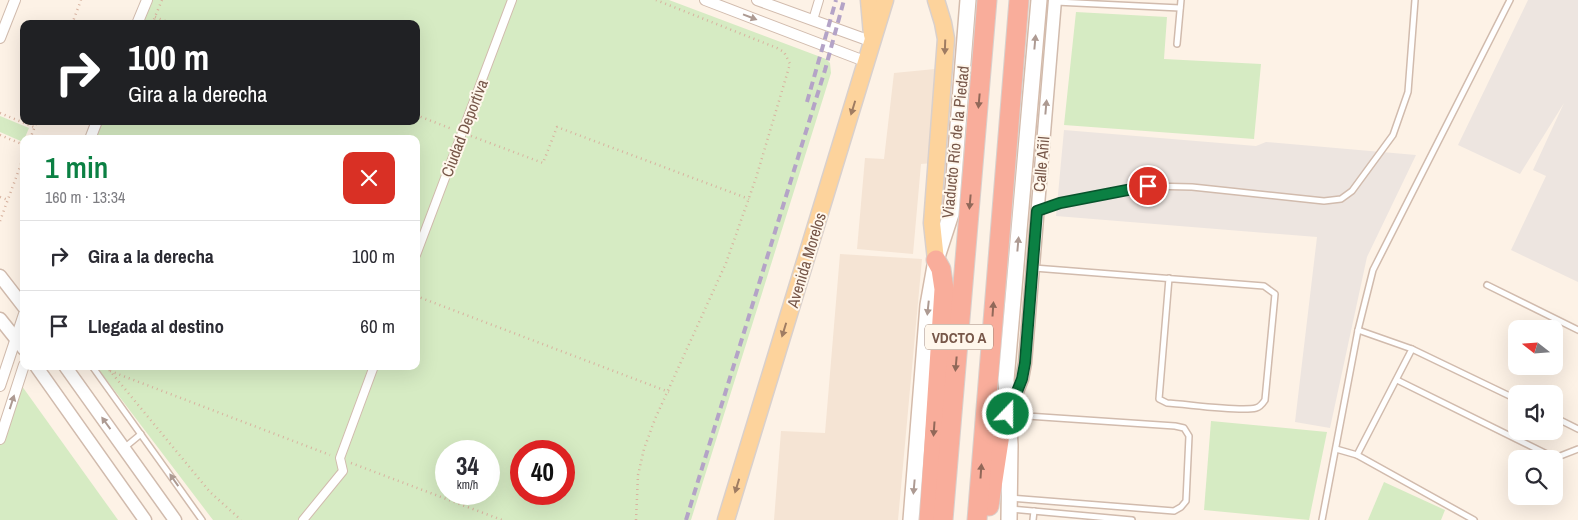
<!DOCTYPE html>
<html lang="es">
<head>
<meta charset="utf-8">
<style>
  body { margin:0; font-family:"Archivo Narrow",sans-serif; background:#f2f2f3; color:#2b2b33; height:100vh; display:flex; flex-direction:column; font-size:19px; white-space:nowrap }
  * { box-sizing:border-box; margin:0 }
  p { font-size:16px; color:#7c7c81 }
  .icon { flex:none; width:28px; height:28px; fill:none; stroke:currentColor; stroke-width:2; stroke-linecap:round; stroke-linejoin:round }
  .map { position:relative; flex:1; overflow:hidden }
  .drawer { position:absolute; left:20px; top:135px; width:400px; height:235px; display:flex; flex-direction:column; background:#fff; border-radius:10px; box-shadow:0 5px 20px #0002 }
  .drawer>* { flex:none }
  .top-card { position:absolute; left:20px; top:20px; width:400px; height:105px; border-radius:10px; box-shadow:0 5px 20px #0002; background:#202124; color:#fff; overflow:hidden }
  .needle { width:32px; rotate:287deg }
  .controls { position:absolute; left:1508px; top:320px; display:grid; gap:10px }
  .controls a { display:grid; place-items:center; width:55px; height:55px; border-radius:10px; background:#fff; box-shadow:0 5px 20px #0002; font-size:25px }
  .speed { position:absolute; left:435px; top:440px; display:flex; gap:10px; font-size:25px; font-weight:700; text-align:center }
  .speed>* { display:grid; place-content:center; width:65px; height:65px; border-radius:50%; background:#fff; box-shadow:0 5px 20px #0002; line-height:1 }
  .speed small { font-size:12px; font-weight:400 }
  .speed .limit { border:8px solid #d22; background:#fff; color:#111 }
  .pin { position:absolute; display:grid; place-items:center; width:42px; height:42px; color:#fff; margin:-21px; border:2px solid #fff; border-radius:50%; box-shadow:0 1px 5px #0007 }
  .me { position:absolute; width:55px; margin:-28px; rotate:22deg; stroke-linejoin:round; filter:drop-shadow(0 0 4px #0008) }
  .turn { display:flex; align-items:center; gap:18px; height:105px; padding:0 25px; font-size:22px }
  .turn .icon { width:65px; height:65px; stroke-width:2.5 }
  .turn b { display:block; font-size:35px; line-height:42px }
  .round { display:grid; place-items:center; flex:none; width:52px; height:52px; border-radius:10px; background:#f2f2f3 }
  .overview { display:flex; align-items:center; justify-content:space-between; height:85px; padding:0 25px }
  h1 { font-size:30px; font-weight:600; line-height:38px; color:#0b8043 }
  ul { padding:0; list-style:none }
  li { display:flex; align-items:center; gap:15px; height:70px; padding:0 25px; border-top:1px solid #e1e1e2 }
  li div { flex:1 }
  li b { display:block; font-size:19px }
  li em { font-style:normal }
  .map>svg:first-child { display:block }
</style>
</head>
<body>
<div class="map">
<svg width="1578" height="520" viewBox="0 0 1578 520">
  <rect width="100%" height="100%" fill="#fdf2e6"/>
  <g fill="#f5e4d4">
    <path d="M935,69L933,163L921,164L913,254L857,249L865,158L884,159L894,73Z"/>
    <path d="M840,254L922,259L898,520H774L781,431L825,433Z"/>
  </g>
  <g fill="#ede5e0">
    <path d="M1528,0H1578V282L1511,250L1546,176L1533,170L1564,103L1520,174L1458,145Z"/>
    <path d="M1064,130L1256,146L1266,142L1416,155L1367,257L1330,428L1295,422L1317,237L1056,216Z"/>
  </g>
  <g fill="#d6ebc3" fill-rule="evenodd">
    <path d="M151,0H669L826,59L830,63L831,73L691,520H213L96,366H416V139H92L99,121H416V24H141ZM446,451H489V494H446ZM521,451H564V494H521Z"/>
    <path d="M1076,12L1167,17L1164,59L1261,64L1254,139L1064,125Z"/>
    <path d="M0,116L29,128L23,142L0,132Z"/>
    <path d="M19,382L118,520H0V442Z"/>
    <path d="M1211,421L1327,432L1309,520L1204,510Z"/>
    <path d="M1384,482L1445,510L1441,520H1368Z"/>
  </g>
  <g fill="none" stroke-linecap="round" stroke-linejoin="round">
    <g stroke="#d1bbad" stroke-width="8">
      <g id="service">
        <path d="M1056,2L1180,8"/>
        <path d="M1177,44L1181,0"/>
        <path d="M1039,211L1060,203L1148,186L1192,187L1324,201L1341,199L1352,191L1393,135L1408,92L1415,0"/>
        <path d="M1034,268L1264,286L1275,294L1265,400C1263,403 1260,407 1256,408C1240,412 1186,404 1167,403L1159,399L1169,278"/>
        <path d="M1487,285L1578,330"/>
        <path d="M1412,349L1516,399"/>
        <path d="M92,366L202,520"/>
        <path d="M1397,380L1555,458L1578,449"/>
        <path d="M1011,415L1175,426L1184,428L1189,436L1186,501L1181,507L1174,511L1011,498"/>
        <path d="M1554,417L1578,429"/>
        <path d="M124,448L141,434"/>
        <path d="M1336,449L1357,455L1474,520"/>
        <path d="M1357,455L1412,349L1358,330"/>
        <path d="M1011,509L1132,520"/>
        <path d="M1033,520L1034,511"/>
        <path d="M1322,520L1358,330L1373,270L1510,0"/>
      </g>
    </g>
    <g stroke="#d1bbad" stroke-width="10">
      <g id="pedestrian">
        <path d="M813,20L819,0"/>
        <path d="M416,255L512,0"/>
        <path d="M303,520L343,471L340,458L374,366"/>
      </g>
    </g>
    <g stroke="#d1bbad" stroke-width="12">
      <g id="minor">
        <path d="M705,0L867,62"/>
        <path d="M757,0L873,42"/>
        <path d="M137,24L147,0"/>
        <path d="M0,38L15,0"/>
        <path d="M90,139L97,121"/>
        <path d="M0,386L24,314"/>
        <path d="M0,439L24,365"/>
      </g>
    </g>
    <g stroke="#d1bbad" stroke-width="15">
      <g id="tertiary">
        <path d="M0,276L24,307"/>
        <path d="M0,319L24,349"/>
        <path d="M36,366L145,520"/>
        <path d="M65,366L175,520"/>
        <path d="M1008,415L1022,379L1025,363L1055,0"/>
      </g>
    </g>
    <g stroke="#d4bbab" stroke-width="18">
      <g id="secondary">
        <path d="M911,520L928,305L936,260L951,214L968,0"/>
        <path d="M1009,520L1010,445L1006,380L1039,0"/>
      </g>
    </g>
    <g stroke="#d9d0cc" stroke-width="19">
      <g id="primary">
        <path d="M869,0L872,35"/>
        <path d="M936,0L943,23L946,39L932,223L936,260"/>
        <path d="M726,520L885,0"/>
      </g>
    </g>
    <g stroke="#d9d0cc" stroke-width="21">
      <g id="motorway">
        <path d="M989,506L1000,434L1008,415"/>
        <path d="M929,520L944,289L941,269L936,260"/>
        <path d="M943,520L987,0"/>
        <path d="M977,520L1019,0"/>
      </g>
    </g>
    <g stroke="#d8b29f" stroke-width="2.5" stroke-dasharray="1 4" stroke-linecap="butt">
      <path d="M155,17L173,24"/>
      <path d="M72,24L81,0"/>
      <path d="M152,24L162,0"/>
      <path d="M0,113L34,127"/>
      <path d="M416,115L452,129"/>
      <path d="M0,135L24,145"/>
      <path d="M471,136L543,163L557,127L749,199"/>
      <path d="M30,139L37,121"/>
      <path d="M0,197L8,200"/>
      <path d="M0,221L24,156"/>
      <path d="M416,296L669,392"/>
      <path d="M106,366L210,492L241,520"/>
      <path d="M110,371L330,455"/>
      <path d="M351,463L502,520"/>
      <path d="M636,520L638,475L644,449L655,419L726,263L756,178L790,64L784,52L777,48L656,0"/>
    </g>
    <use href="#service" stroke="#fff" stroke-width="5"/>
    <use href="#pedestrian" stroke="#fff" stroke-width="8"/>
    <use href="#minor" stroke="#fff" stroke-width="10"/>
    <use href="#tertiary" stroke="#fff" stroke-width="12"/>
    <use href="#secondary" stroke="#fff" stroke-width="15"/>
    <use href="#primary" stroke="#fdd39c" stroke-width="16"/>
    <use href="#motorway" stroke="#f9ad9b" stroke-width="19"/>
    <g stroke="#b4a3c7" stroke-width="4" stroke-dasharray="8 5" stroke-linecap="butt">
      <path d="M807,102L836,0"/>
      <path d="M686,520L825,70L844,0"/>
    </g>
  </g>
  <defs><path id="oneway-solid" d="M-6-.8H1V-3.2L6.5 0L1 3.2V.8H-6Z" transform="scale(1.25)"/></defs>
  <g fill="#ad9a92">
    <use href="#oneway-solid" transform="translate(750 17) rotate(21)"/>
    <use href="#oneway-solid" transform="translate(1035 42) rotate(-85)"/>
    <use href="#oneway-solid" transform="translate(1046 107) rotate(-85)"/>
    <use href="#oneway-solid" transform="translate(1018 244) rotate(-85)"/>
    <use href="#oneway-solid" transform="translate(928 308) rotate(96)"/>
    <use href="#oneway-solid" transform="translate(12 402) rotate(-72)"/>
    <use href="#oneway-solid" transform="translate(106 423) rotate(-126)"/>
    <use href="#oneway-solid" transform="translate(174 480) rotate(-125)"/>
    <use href="#oneway-solid" transform="translate(914 487) rotate(95)"/>
  </g>
  <g fill="#9f7c62">
    <use href="#oneway-solid" transform="translate(945 47) rotate(92)"/>
    <use href="#oneway-solid" transform="translate(853 108) rotate(107)"/>
    <use href="#oneway-solid" transform="translate(784 330) rotate(107)"/>
    <use href="#oneway-solid" transform="translate(737 486) rotate(107)"/>
  </g>
  <g fill="#916859">
    <use href="#oneway-solid" transform="translate(979 101) rotate(95)"/>
    <use href="#oneway-solid" transform="translate(970 202) rotate(95)"/>
    <use href="#oneway-solid" transform="translate(993 309) rotate(-86)"/>
    <use href="#oneway-solid" transform="translate(956 364) rotate(95)"/>
    <use href="#oneway-solid" transform="translate(934 429) rotate(94)"/>
    <use href="#oneway-solid" transform="translate(981 471) rotate(-86)"/>
  </g>
  <g fill="none" stroke-linecap="round" stroke-linejoin="round">
    <g stroke="#07532c" stroke-width="12">
      <path id="route" d="M1008,414L1022,379L1025,363L1037,211L1060,203L1148,186"/>
    </g>
    <use href="#route" stroke="#0b8043" stroke-width="9"/>
  </g>
  <g text-anchor="middle" dominant-baseline="central" stroke-width="4" stroke-linejoin="round" paint-order="stroke">
    <rect fill="#fff7ec" stroke="#a0877a" stroke-width="1" x="925" y="324.5" width="68" height="25" rx="4"/>
    <g font-size="15" font-weight="bold" fill="#775749">
      <text x="959" y="337">VDCTO A</text>
    </g>
    <g font-size="16" fill="#775749" stroke="#fff7ec">
      <text transform="translate(464 128) rotate(-69)">Ciudad Deportiva</text>
      <text transform="translate(955 142) rotate(-84)">Viaducto Río de la Piedad</text>
      <text transform="translate(1041 164) rotate(-85)">Calle Añil</text>
      <text transform="translate(806 260) rotate(-73)">Avenida Morelos</text>
    </g>
  </g>
</svg>
<div class="controls">
<a><svg class="needle" viewBox="-14 -14 28 28"><path d="M0-13l5 13h-10z" fill="#e53935"/><path d="M0 13l5-13h-10z" fill="#7c7c81"/></svg></a>
<a><svg class="icon" aria-label="sound" viewBox="0 0 24 24"><path d="M4 9h4l5-4v14l-5-4H4zM17 9q2 3 0 6"/></svg></a>
<a><svg class="icon" aria-label="search" viewBox="0 0 24 24"><circle cx="10" cy="10" r="6"/><path d="M15 15l6 6"/></svg></a>
</div>
<div class="speed"><div>34<small>km/h</small></div><div class="limit">40</div></div>
<div class="pin" style="left:1148px;top:186px;background:#d93025"><svg class="icon" aria-label="arrive" viewBox="0 0 24 24"><path d="M6 21V4h12l-3 4 3 4H6"/></svg></div>
<svg class="me" style="left:1008px;top:414px" viewBox="-20 -20 40 40"><circle r="17" fill="#0b8043" stroke="#fff" stroke-width="3"/><path d="M0-11L8 9 0 5-8 9z" fill="#fff"/></svg>
<div class="top-card">
<div class="turn"><svg class="icon" aria-label="right" viewBox="0 0 24 24"><path d="M7 20v-9h11M14 6l5 5-5 5"/></svg><div><b>100 m</b>Gira a la derecha</div></div>
</div>
<section class="drawer">
<div class="overview"><div><h1>1 min</h1><p>160 m · 13:34</p></div><a class="round" style="background:#d93025;color:#fff"><svg class="icon" aria-label="close" viewBox="0 0 24 24"><path d="M6 6l12 12M18 6L6 18"/></svg></a></div>
<ul>
<li><svg class="icon" aria-label="right" viewBox="0 0 24 24"><path d="M7 20v-9h11M14 6l5 5-5 5"/></svg><div><b>Gira a la derecha</b></div><em>100 m</em></li>
<li><svg class="icon" aria-label="arrive" viewBox="0 0 24 24"><path d="M6 21V4h12l-3 4 3 4H6"/></svg><div><b>Llegada al destino</b></div><em>60 m</em></li>
</ul>
</section>
</div>
</body>
</html>
